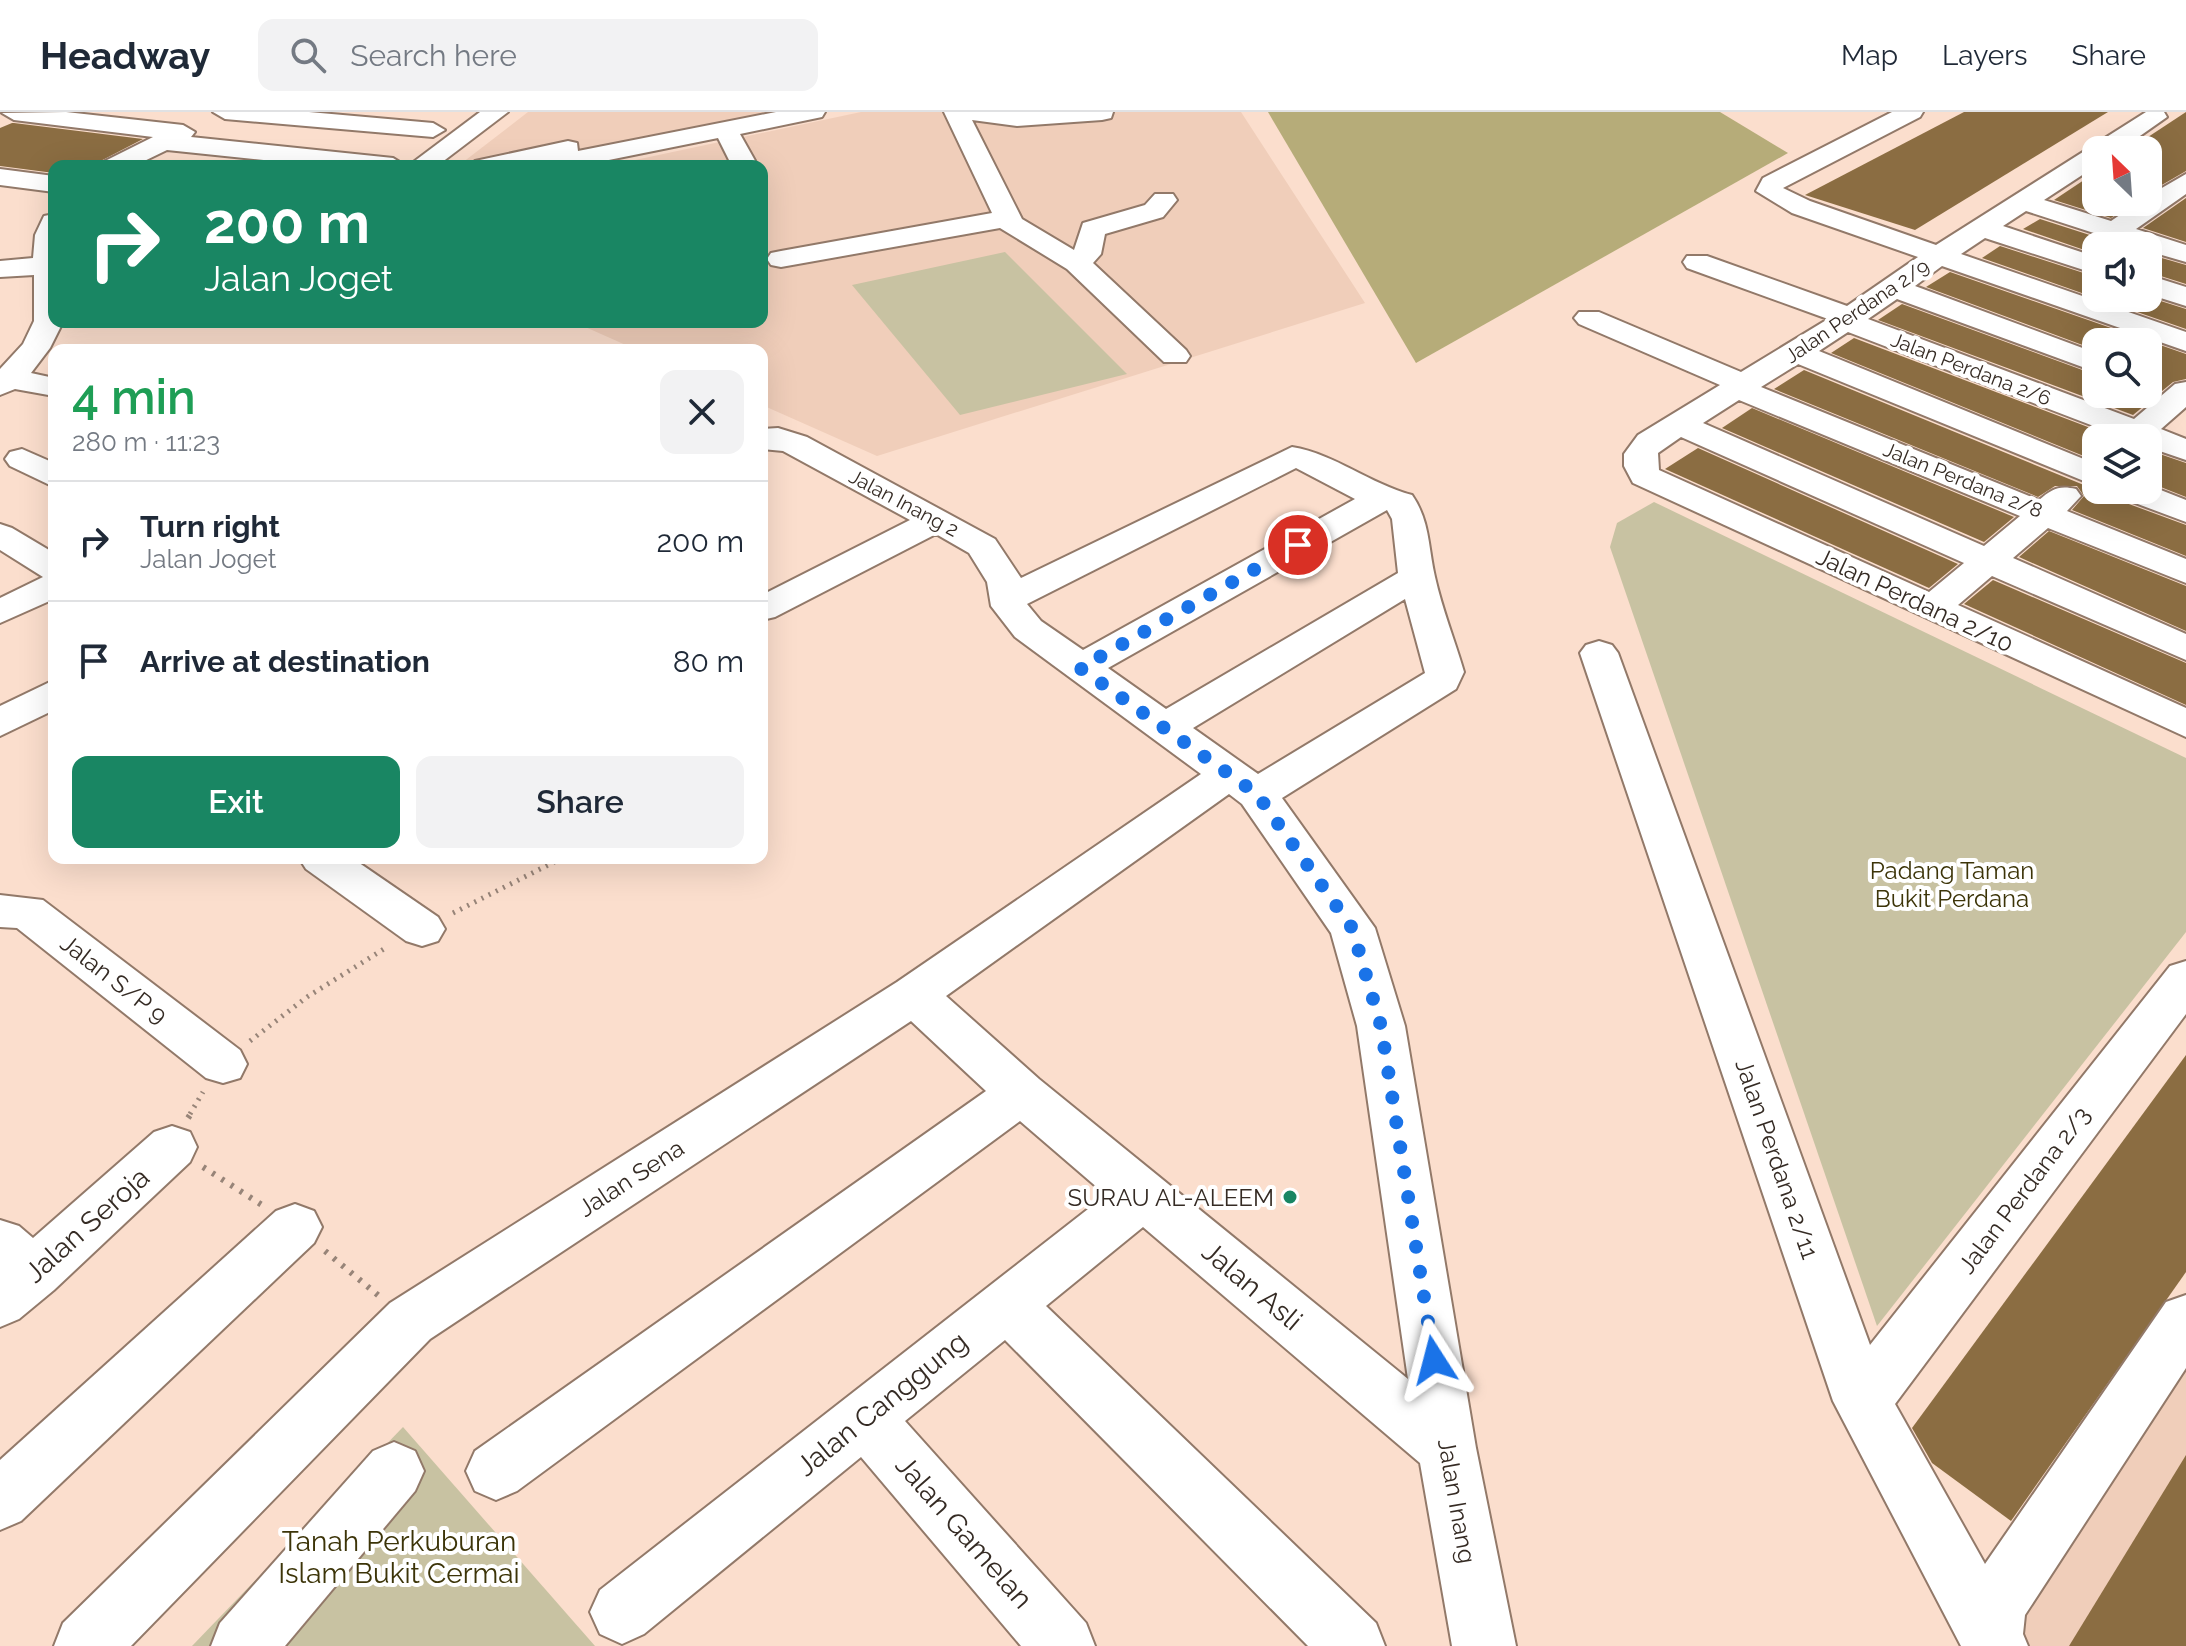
<!DOCTYPE html>
<html lang="en">
<head>
<meta charset="utf-8">
<style>
  body { margin:0; font-family:Raleway,sans-serif; background:#f2f2f3; color:#1f2937; height:100vh; display:flex; flex-direction:column; font-size:30px; white-space:nowrap }
  * { box-sizing:border-box; margin:0 }
  p { font-size:26px; color:#747a83 }
  .icon { flex:none; width:44px; height:44px; fill:none; stroke:currentColor; stroke-width:2; stroke-linecap:round; stroke-linejoin:round }
  .map { position:relative; flex:1; overflow:hidden }
  .side { position:absolute; left:48px; top:232px; width:720px; height:520px; display:flex; flex-direction:column; background:#fff; border-radius:16px; box-shadow:0 8px 32px #0002 }
  .side>* { flex:none }
  .banner { position:absolute; left:48px; top:48px; width:720px; height:168px; border-radius:16px; box-shadow:0 8px 32px #0002; background:#198663; color:#fff; overflow:hidden }
  .needle { width:52px; rotate:335deg }
  .controls { position:absolute; left:2082px; top:24px; display:grid; gap:16px }
  .controls a { display:grid; place-items:center; width:80px; height:80px; border-radius:16px; background:#fff; box-shadow:0 8px 32px #0002; font-size:40px }
  .pin { position:absolute; display:grid; place-items:center; width:68px; height:68px; color:#fff; margin:-34px; border:4px solid #fff; border-radius:50%; box-shadow:0 2px 8px #0007 }
  .me { position:absolute; width:88px; margin:-44px; rotate:351deg; stroke-linejoin:round; filter:drop-shadow(0 0 6px #0008) }
  .turn { display:flex; align-items:center; gap:28px; height:168px; padding:0 24px; font-size:36px }
  .turn .icon { width:104px; height:104px; stroke-width:2.5 }
  .turn b { display:block; font-size:56px; line-height:68px }
  .round { display:grid; place-items:center; flex:none; width:84px; height:84px; border-radius:16px; background:#f2f2f3 }
  .headline { display:flex; align-items:center; justify-content:space-between; height:136px; padding:0 24px }
  h1 { font-size:48px; font-weight:600; line-height:60px; color:#1e9e55 }
  .action { display:flex; gap:16px; margin-top:auto; padding:16px 24px }
  .action a { flex:1; height:92px; border-radius:16px; background:#198663; color:#fff; font-size:32px; font-weight:600; line-height:92px; text-align:center }
  .action a+a { background:#f2f2f3; color:#1f2937 }
  ul { padding:0; list-style:none }
  li { display:flex; align-items:center; gap:24px; height:120px; padding:0 24px; border-top:2px solid #e0e1e3 }
  li div { flex:1 }
  li b { display:block; font-size:30px }
  li em { font-style:normal }
  header { display:flex; align-items:center; gap:48px; box-sizing:border-box; height:112px; padding:0 40px; background:#fff; border-bottom:2px solid #e0e1e3 }
  header strong { font-size:38px }
  nav { display:flex; gap:44px; margin-inline-start:auto; font-size:28px }
  .search { width:560px; height:72px; background:#f2f2f3; display:flex; align-items:center; gap:20px; box-sizing:border-box; padding:0 28px; border-radius:16px; color:#747a83; font-size:30px }
  .map>svg:first-child { display:block }
</style>
</head>
<body>
<header>
<strong>Headway</strong>
<div class="search"><svg class="icon" aria-label="search" viewBox="0 0 24 24"><circle cx="10" cy="10" r="6"/><path d="M15 15l6 6"/></svg>Search here</div>
<nav><a>Map</a><a>Layers</a><a>Share</a></nav>
</header>
<div class="map">
<svg width="2186" height="1534" viewBox="0 0 2186 1534">
  <rect width="100%" height="100%" fill="#fbdecd"/>
  <g fill="#f0ceba">
    <path d="M528,0H787L495,54H458Z"/>
    <path d="M861,0H1241L1365,191L877,344L762,293V238H637L574,210H762V54H607Z"/>
    <path d="M2186,1184V1534H1980Z"/>
  </g>
  <g fill="#c8c2a2">
    <path d="M1005,140L1127,262L960,303L852,173Z"/>
    <path d="M1654,390L2186,646V820L1877,1214L1610,435L1617,411Z"/>
    <path d="M403,1315L595,1534H192Z"/>
  </g>
  <path fill="#b6ac79" d="M1268,0H1720L1788,41L1416,251Z"/>
  <g fill="#8b6d42">
    <path d="M1964,0H2108L1915,118L1805,83Z"/>
    <path d="M2186,0V59L2148,81V25Z"/>
    <path d="M12,11H14L143,27L91,54H54V61L0,54V16Z"/>
    <path d="M2096,60V90H2134L2111,106L2054,88Z"/>
    <path d="M2186,86V130L2143,116Z"/>
    <path d="M2040,107L2124,134H2096V142L2023,117Z"/>
    <path d="M2000,134L2096,165V186L1982,146Z"/>
    <path d="M2148,142L2186,153V172L2148,160Z"/>
    <path d="M1950,160L2186,242V267L2173,270L2133,303L1878,208L1902,192L2096,263V282H2148V230H2096V238L1926,175Z"/>
    <path d="M2148,185L2186,197V217L2097,186Z"/>
    <path d="M1854,226L2109,323L2096,326V349L1831,241Z"/>
    <path d="M1804,258L2096,378H2111L2118,388L2186,413V444L2072,398L2084,384L2077,374H2055L2038,385L1774,277Z"/>
    <path d="M1752,296L2014,405L1984,430L1722,316Z"/>
    <path d="M1698,336L1958,452L1929,476L1665,357Z"/>
    <path d="M2148,338L2186,351V385L2148,370Z"/>
    <path d="M2049,419L2186,474V519L2019,445Z"/>
    <path d="M1993,468L2186,551V593L1964,492Z"/>
    <path d="M2186,943V1160L2011,1409L1932,1351L1912,1316Z"/>
    <path d="M2186,1343V1534H2069Z"/>
  </g>
  <g fill="none" stroke-linecap="round" stroke-linejoin="round">
    <g stroke="#927969" stroke-width="4">
      <g id="minor">
        <path d="M66,0L183,13L195,20L191,25L393,46L406,54H321L167,38L134,54H101L105,49L153,25L14,8L2,1Z"/>
        <path d="M213,0H309L433,11L445,18L433,25L225,7Z"/>
        <path d="M480,0H508L437,54H408Z"/>
        <path d="M776,0H825L822,5L740,22L758,54H732L718,26L579,54H471L475,49L568,29L577,31L578,39Z"/>
        <path d="M944,0H1113L1111,6L1102,8L1017,14L972,8L1022,107L1074,138L1083,111L1145,93L1155,82H1173L1177,88L1163,105L1105,122L1101,142L1093,151L1186,238L1190,244L1186,250H1164L1067,157L1000,116L781,155L771,153L767,147L771,141L781,139L992,101Z"/>
        <path d="M1892,0H1923L1920,5L1783,76L1810,89L1936,133L2146,0H2164L2167,5L2120,38H2096V54L2044,88L2111,109L2139,90H2148V84L2186,62V82L2136,117L2186,133V150L2148,139V134H2134L2026,99L2003,114L2096,145V162L1985,126L1961,142L2186,220V239L1942,154L1915,174L2096,241V260L1897,187L1868,207L2134,307L2175,272L2186,270V295L2161,317L2186,327V348L2148,335V326H2115L2117,323L1848,220L1819,239L2096,352V374L1798,252L1761,275L2039,388C2052,377 2059,373 2076,377L2081,384L2067,399L2186,447V471L2048,416L2013,446L2186,522V548L1992,464L1958,493L2186,596V625L1633,371L1624,354V342L1638,323L1720,273L1579,212L1574,206L1579,200H1599L1741,260L1828,207L1687,156L1683,150L1687,144H1707L1847,194L1918,145L1792,101L1756,79L1763,66ZM1739,288L2020,404L1984,434L1703,311ZM1681,325L1964,451L1929,480L1659,358L1658,341Z"/>
        <path d="M0,57L54,64V80L0,73Z"/>
        <path d="M54,102V210H63L50,236L31,261L54,266V284L15,277L0,283V257L23,232L34,209V163L0,165V149L33,146L35,123L44,104Z"/>
        <path d="M2148,163L2186,175V194L2148,182Z"/>
        <path d="M778,316L807,325L995,427L1021,466L1292,335C1335,342 1370,372 1412,383C1430,409 1428,435 1435,465C1442,497 1455,529 1464,560L1456,577L1282,686L1375,816L1405,914L1476,1336L1516,1534H1452L1420,1351L1143,1115L1046,1194L1376,1511L1385,1534H1308L1005,1228L905,1309L1086,1511L1095,1534H1021L861,1345L644,1522L622,1532L600,1522L590,1500L600,1478L1106,1083L1020,1009L517,1379L496,1388L475,1379L466,1359L475,1339L986,979L911,909L430,1227L131,1534H54L63,1511L390,1191L897,870L1201,662L1015,525L991,494L987,470L969,441L936,422L775,505L762,508V483L910,408L783,339L762,337V317ZM1296,356L1355,387L1083,538L1041,509L1027,492ZM1387,398L1392,407L1398,461L1166,597L1108,556ZM1405,487L1425,561L1258,662L1193,616ZM1229,682L1242,692L1331,821L1357,914L1408,1267L1039,967L946,884Z"/>
        <path d="M22,337L54,351V375L10,354L5,347L10,340Z"/>
        <path d="M2148,373L2186,388V410L2119,385L2114,378H2148Z"/>
        <path d="M0,412L12,416L54,441V487L0,511V486L43,465L0,438Z"/>
        <path d="M1599,529L1612,533L1618,541L1870,1233L2170,854L2186,849V902L1895,1292L1985,1452L2166,1190L2186,1183V1256L2025,1503L2023,1522L2028,1534H1961L1833,1289L1580,541L1586,533Z"/>
        <path d="M54,568V598L0,624V594Z"/>
        <path d="M299,746H352L438,805L445,817L438,829L422,834L406,829L306,757Z"/>
        <path d="M0,783L43,788L240,938L247,952L240,966L223,971L206,966L17,816L0,815Z"/>
        <path d="M172,1014L190,1020L197,1035L190,1050L54,1178L19,1207L0,1215V1108L19,1114L33,1126L154,1020Z"/>
        <path d="M295,1092L314,1099L322,1115L314,1131L21,1409L0,1418V1348L276,1099Z"/>
        <path d="M394,1330L415,1339L424,1359L415,1379L285,1534H211L220,1511L373,1339Z"/>
      </g>
    </g>
    <g stroke="#978478" stroke-width="5" stroke-dasharray="2 6" stroke-linecap="butt">
      <path d="M453,801L562,746"/>
      <path d="M250,929L307,885L387,835"/>
      <path d="M190,1002L203,980"/>
    </g>
    <g stroke="#978478" stroke-width="6" stroke-dasharray="3 8" stroke-linecap="butt">
      <path d="M188,1006L192,1000"/>
      <path d="M203,1055L262,1093"/>
      <path d="M325,1139L379,1184"/>
    </g>
    <use href="#minor" fill="#fff" fill-rule="evenodd"/>
  </g>
  <g fill="none" stroke-linecap="round" stroke-linejoin="round">
    <path stroke="#1a73e8" stroke-width="14" stroke-dasharray="0 25.2" d="M1298,433L1080,556L1257,682L1352,816L1381,914L1434,1248"/>
  </g>
  <circle fill="#198663" stroke="#fff" stroke-width="3" cx="1290" cy="1085" r="8"/>
  <g text-anchor="middle" dominant-baseline="central" stroke-width="8" stroke-linejoin="round" paint-order="stroke">
    <g font-size="20" fill="#352b24" stroke="#fff">
      <text transform="translate(1857 199) rotate(-34)">Jalan Perdana 2/9</text>
      <text transform="translate(1971 257) rotate(21)">Jalan Perdana 2/6</text>
      <text transform="translate(1963 368) rotate(22)">Jalan Perdana 2/8</text>
      <text transform="translate(904 391) rotate(28)">Jalan Inang 2</text>
    </g>
    <g font-size="24" fill="#352b24" stroke="#fff">
      <text transform="translate(1915 488) rotate(25)">Jalan Perdana 2/10</text>
      <text transform="translate(114 867) rotate(38)">Jalan S/P 9</text>
      <text transform="translate(1777 1047) rotate(71)">Jalan Perdana 2/11</text>
      <text transform="translate(631 1066) rotate(-33)">Jalan Sena</text>
      <text transform="translate(2024 1078) rotate(-53)">Jalan Perdana 2/3</text>
      <text transform="translate(1457 1389) rotate(80)">Jalan Inang</text>
    </g>
    <g font-size="24" fill="#3c3408" stroke="#fff">
      <text x="1952" y="758">Padang Taman<tspan x="1952" dy="28">Bukit Perdana</tspan></text>
    </g>
    <g font-size="24" fill="#352b24" stroke="#fff" text-anchor="end">
      <text x="1274" y="1085">SURAU AL-ALEEM</text>
    </g>
    <g font-size="28" fill="#352b24" stroke="#fff">
      <text transform="translate(87 1113) rotate(-42)">Jalan Seroja</text>
      <text transform="translate(1252 1174) rotate(40)">Jalan Asli</text>
      <text transform="translate(882 1292) rotate(-39)">Jalan Canggung</text>
      <text transform="translate(964 1420) rotate(49)">Jalan Gamelan</text>
    </g>
    <g font-size="28" fill="#3c3408" stroke="#fff">
      <text x="399" y="1429">Tanah Perkuburan<tspan x="399" dy="32">Islam Bukit Cermai</tspan></text>
    </g>
  </g>
</svg>
<div class="controls">
<a><svg class="needle" viewBox="-14 -14 28 28"><path d="M0-13l5 13h-10z" fill="#e53935"/><path d="M0 13l5-13h-10z" fill="#747a83"/></svg></a>
<a><svg class="icon" aria-label="sound" viewBox="0 0 24 24"><path d="M4 9h4l5-4v14l-5-4H4zM17 9q2 3 0 6"/></svg></a>
<a><svg class="icon" aria-label="search" viewBox="0 0 24 24"><circle cx="10" cy="10" r="6"/><path d="M15 15l6 6"/></svg></a>
<a><svg class="icon" aria-label="layers" viewBox="0 0 24 24"><path d="M12 4l9 5-9 5-9-5zM3 14l9 5 9-5"/></svg></a>
</div>
<div class="pin" style="left:1298px;top:433px;background:#d93025"><svg class="icon" aria-label="arrive" viewBox="0 0 24 24"><path d="M6 21V4h12l-3 4 3 4H6"/></svg></div>
<svg class="me" style="left:1434px;top:1248px" viewBox="-20 -20 40 40"><path d="M0-17L14 15 0 8-14 15z" fill="#1a73e8" stroke="#fff" stroke-width="4"/></svg>
<div class="banner">
<div class="turn"><svg class="icon" aria-label="right" viewBox="0 0 24 24"><path d="M7 20v-9h11M14 6l5 5-5 5"/></svg><div><b>200 m</b>Jalan Joget</div></div>
</div>
<section class="side">
<div class="headline"><div><h1>4 min</h1><p>280 m · 11:23</p></div><a class="round"><svg class="icon" aria-label="close" viewBox="0 0 24 24"><path d="M6 6l12 12M18 6L6 18"/></svg></a></div>
<ul>
<li><svg class="icon" aria-label="right" viewBox="0 0 24 24"><path d="M7 20v-9h11M14 6l5 5-5 5"/></svg><div><b>Turn right</b><p>Jalan Joget</p></div><em>200 m</em></li>
<li><svg class="icon" aria-label="arrive" viewBox="0 0 24 24"><path d="M6 21V4h12l-3 4 3 4H6"/></svg><div><b>Arrive at destination</b></div><em>80 m</em></li>
</ul>
<div class="action"><a>Exit</a><a>Share</a></div>
</section>
</div>
</body>
</html>
